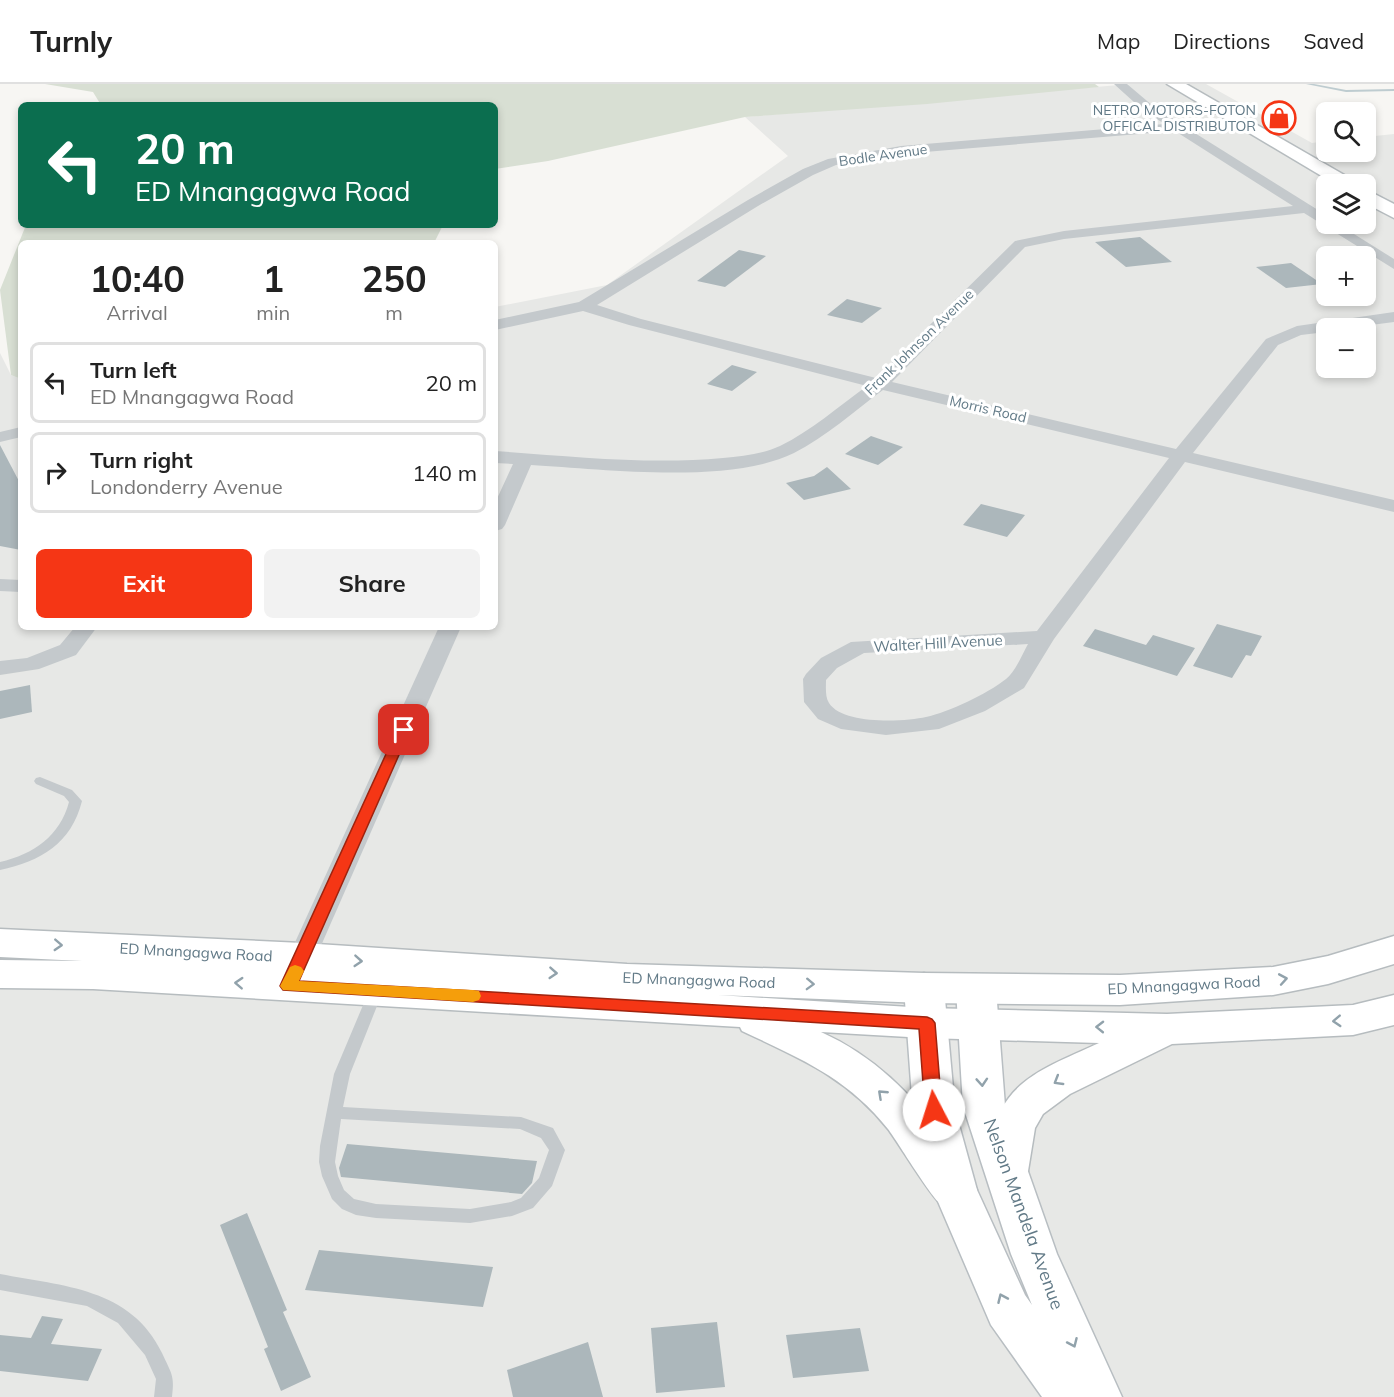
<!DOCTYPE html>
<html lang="en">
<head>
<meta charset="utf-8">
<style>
  body { margin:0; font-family:Mulish,sans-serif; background:#f2f2f2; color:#222; height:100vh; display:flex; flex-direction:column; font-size:22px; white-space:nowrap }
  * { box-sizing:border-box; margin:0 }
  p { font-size:20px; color:#767676 }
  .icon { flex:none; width:33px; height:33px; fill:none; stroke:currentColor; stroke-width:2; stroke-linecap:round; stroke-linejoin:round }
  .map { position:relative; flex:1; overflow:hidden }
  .drawer { position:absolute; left:18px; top:156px; width:480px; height:390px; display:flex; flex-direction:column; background:#fff; border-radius:9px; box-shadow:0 3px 9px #0003 }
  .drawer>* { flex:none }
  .banner { position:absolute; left:18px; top:18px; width:480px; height:126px; border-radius:9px; box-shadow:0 3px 9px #0003; background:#0b6e4f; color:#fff; overflow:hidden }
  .controls { position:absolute; left:1316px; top:18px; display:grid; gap:12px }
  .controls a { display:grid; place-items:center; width:60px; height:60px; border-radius:9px; background:#fff; box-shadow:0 3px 9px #0003; font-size:30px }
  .pin { position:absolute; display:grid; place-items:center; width:51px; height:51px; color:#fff; margin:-26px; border-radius:12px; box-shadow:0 3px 9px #0006 }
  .me { position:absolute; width:66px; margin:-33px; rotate:355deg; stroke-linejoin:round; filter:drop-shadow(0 0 4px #0008) }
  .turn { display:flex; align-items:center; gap:21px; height:126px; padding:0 18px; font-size:27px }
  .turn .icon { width:78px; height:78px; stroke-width:2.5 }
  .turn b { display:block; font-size:42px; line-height:51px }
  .eta { display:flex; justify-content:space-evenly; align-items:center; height:102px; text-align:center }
  .eta b { font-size:36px; font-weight:700; line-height:42px }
  .button { display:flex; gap:12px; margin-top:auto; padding:12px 18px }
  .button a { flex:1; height:69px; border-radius:9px; background:#f53615; color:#fff; font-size:24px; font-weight:700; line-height:69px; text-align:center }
  .button a+a { background:#f2f2f2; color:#222 }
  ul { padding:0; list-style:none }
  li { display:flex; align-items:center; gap:18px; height:81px; margin:0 12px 9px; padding:0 6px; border:3px solid #e0e0e0; border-radius:9px }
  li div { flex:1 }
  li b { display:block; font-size:22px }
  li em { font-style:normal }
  header { display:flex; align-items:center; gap:36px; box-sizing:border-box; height:84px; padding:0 30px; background:#fff; border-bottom:2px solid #e0e0e0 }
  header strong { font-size:28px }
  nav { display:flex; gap:33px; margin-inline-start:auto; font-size:21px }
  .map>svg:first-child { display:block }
</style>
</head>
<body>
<header>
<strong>Turnly</strong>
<nav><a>Map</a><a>Directions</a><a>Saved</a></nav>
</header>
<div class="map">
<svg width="1394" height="1313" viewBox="0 0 1394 1313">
  <rect width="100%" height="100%" fill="#f7f6f3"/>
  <path fill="#e7e8e6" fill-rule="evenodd" d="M1131,0H1206L1312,59L1326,57V68H1365V53L1394,50V1313H0V269L11,291L21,295V543H495V223L607,201L788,72L745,33ZM1326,100H1365V140H1326ZM1326,172H1365V212H1326ZM1326,244H1365V284H1326Z"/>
  <g fill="#d8dfd3">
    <path d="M45,0H1095L1099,3L927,20L745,33L548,77L495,85V21H101L93,8Z"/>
    <path d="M26,141H443L434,159H21V295L11,291L0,206Z"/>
  </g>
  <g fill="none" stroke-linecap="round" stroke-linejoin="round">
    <path fill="#beccd0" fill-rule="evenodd" d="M1306,0H1314L1346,6L1394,5V7L1346,8Z"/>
  </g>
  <g fill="#acb7bb">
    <path d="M1140,153L1172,178L1126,183L1095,158Z"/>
    <path d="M739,166L766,172L725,203L697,197Z"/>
    <path d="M1291,179L1322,200L1286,204L1256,183Z"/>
    <path d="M847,215L882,224L862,239L827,231Z"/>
    <path d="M732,281L757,288L732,307L707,300Z"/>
    <path d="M871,352L903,363L878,381L845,370Z"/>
    <path d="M0,361L21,401V466L0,462Z"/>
    <path d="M827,383L851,405L804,416L786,399L814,392Z"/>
    <path d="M981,420L1025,431L1007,453L963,441Z"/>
    <path d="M1217,540L1262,552L1251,572L1246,571L1232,594L1193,582Z"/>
    <path d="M1095,545L1146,561L1153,551L1195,564L1177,592L1083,562Z"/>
    <path d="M30,601L32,628L0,635V607Z"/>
    <path d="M347,1060L537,1077L532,1099L522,1110L341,1093L339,1084Z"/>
    <path d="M247,1129L287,1226L283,1228L311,1293L281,1307L264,1265L268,1263L220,1141Z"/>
    <path d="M319,1166L493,1183L483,1223L305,1206Z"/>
    <path d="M42,1232L63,1235L51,1260L102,1265L88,1297L0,1287V1251L31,1254Z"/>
    <path d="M717,1238L725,1303L656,1309L651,1244Z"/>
    <path d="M860,1244L869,1287L793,1294L786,1251Z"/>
    <path d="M588,1258L603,1313H513L507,1286Z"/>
  </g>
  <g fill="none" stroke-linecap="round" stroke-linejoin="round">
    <g stroke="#b8bec2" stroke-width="3">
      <path id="secondary" d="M924,889L938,894L944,904L955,1026L977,1106L1025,1211L1032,1221L1011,1170L963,1022L956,905L962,895L976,890L990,895L996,905L1005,1022L1057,1170L1122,1313H1042L991,1241L933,1106L913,1026L904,904L910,894Z"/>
    </g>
    <g stroke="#b6bcbf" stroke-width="3">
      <g id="primary">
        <path d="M1167,0H1186L1353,96L1356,100H1335Z"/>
        <path d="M1365,105L1394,120V134L1365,119Z"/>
        <path d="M0,845L302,859L627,880L924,889L1120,891L1273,883L1328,872L1394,852V880L1328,900L1273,911L1120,921L924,919L718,911L926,924L1167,930L1353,921L1394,911V941L1353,951L1172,960L1070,1010L1043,1030L1035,1044L1028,1087L1022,1100L1006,1105L990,1100C982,1084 986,1077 989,1060C1002,995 1046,984 1099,959L926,954L821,948C874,972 911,1009 945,1056C956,1072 968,1088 977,1106L971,1119C960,1123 951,1126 941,1120C932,1115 898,1058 888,1045C847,993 799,974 742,947L740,943L93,905L0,904V876L82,877L0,873Z"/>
      </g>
    </g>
    <g fill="#c4c9cc" fill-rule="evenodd">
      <path d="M40,693L72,706L82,717C71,760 41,777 0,786V778C34,770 60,752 69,718L64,712L36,700L34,697L36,694Z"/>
      <path d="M376,902L381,903L383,907L350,990L343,1023L521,1033L553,1044L565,1066L552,1102L533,1124L512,1132L470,1139L376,1134L356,1131L342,1125L332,1115L322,1092L319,1078L320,1062L334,990L369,907L371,903ZM341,1035L520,1045L541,1054L549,1066L539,1094L521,1114L511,1118L470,1125L376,1120L354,1115L344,1106L338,1092L335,1078Z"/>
      <path d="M0,1190C63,1202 131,1204 162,1269C171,1289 175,1291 172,1313H154L156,1295L145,1271L118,1239L87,1222L0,1206Z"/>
    </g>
    <g fill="#c4c9cc" fill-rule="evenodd">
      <path d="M1114,0H1127L1153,22L1180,39L1244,35V41L1240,42L1190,46L1326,131V140H1338L1394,175V185L1304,129L1064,155L1025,163L892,298L1176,365L1266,255L1297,242L1394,228V238L1348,244H1326V248L1301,251L1278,261L1193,369L1394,416V428L1185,378L1054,555L1024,604L985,627L939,645L886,651L841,645L818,635L804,618L803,595L806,590L821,574L851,558L1037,547L1169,374L883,306C854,327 826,353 794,369C729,401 603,385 531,381L505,441L502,445L495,447V419L513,380L495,379V367C570,372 647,381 723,374C742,372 763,370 780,362C811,347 839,322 867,302L629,241L583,227L495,246V236L579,218L748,116L803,85L828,75L901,62L1165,40L1145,28ZM1175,47L1293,122L1064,147L1015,157L876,294L641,235L597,221L758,122L813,91L836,81L901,70ZM1028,560C1022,571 1015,588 1006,595C987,610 949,628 926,633C904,638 843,641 829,619C825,613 826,603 826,596L837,584L864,569Z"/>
      <path d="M21,343V353L0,358V348Z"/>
      <path d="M0,495L21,496V508L0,507Z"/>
      <path d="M75,543H97L76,571L39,585L0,591V577L27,574L60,561Z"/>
      <path d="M439,543H461L309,889L305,896L295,899L285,896L281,889Z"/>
    </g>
    <use href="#secondary" fill="#fff" fill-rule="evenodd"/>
    <use href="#primary" fill="#fff" fill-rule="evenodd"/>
  </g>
  <defs><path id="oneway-chevron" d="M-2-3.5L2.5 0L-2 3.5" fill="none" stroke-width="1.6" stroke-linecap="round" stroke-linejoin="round" transform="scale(1.5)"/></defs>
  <g stroke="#91a2ab">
    <use href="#oneway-chevron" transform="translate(58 861) rotate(3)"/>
    <use href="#oneway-chevron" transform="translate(358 877) rotate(4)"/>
    <use href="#oneway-chevron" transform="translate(553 889) rotate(4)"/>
    <use href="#oneway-chevron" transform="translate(1283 895) rotate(-10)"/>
    <use href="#oneway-chevron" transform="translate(239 899) rotate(-177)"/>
    <use href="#oneway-chevron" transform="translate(810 900) rotate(2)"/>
    <use href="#oneway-chevron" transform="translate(1337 937) rotate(177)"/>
    <use href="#oneway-chevron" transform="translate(1100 943) rotate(-179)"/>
    <use href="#oneway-chevron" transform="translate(1058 997) rotate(149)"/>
    <use href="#oneway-chevron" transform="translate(982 998) rotate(86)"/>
    <use href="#oneway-chevron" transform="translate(882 1010) rotate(-137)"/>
    <use href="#oneway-chevron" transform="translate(1002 1214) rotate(-114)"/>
    <use href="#oneway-chevron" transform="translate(1073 1259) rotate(66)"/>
  </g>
  <path fill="#f53615" stroke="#9f230e" stroke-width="1.5" d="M404,642L410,646L299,897L927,933L932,935L935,939L942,1026L940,1031L934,1033L927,1031L925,1026L919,945L283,906L280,902L397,646Z"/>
  <path fill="#f59e0b" d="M295,881L301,883L304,887L299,897L473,906L479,907L481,912L479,916L473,918L283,906L280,902L290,883Z"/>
  <defs>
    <g id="shop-ring" transform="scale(1.725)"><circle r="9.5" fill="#fff" stroke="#f53615" stroke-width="1.5"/><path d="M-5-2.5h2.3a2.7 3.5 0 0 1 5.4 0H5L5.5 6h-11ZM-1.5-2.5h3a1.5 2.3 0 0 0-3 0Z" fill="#f53615"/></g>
  </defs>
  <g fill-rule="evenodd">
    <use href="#shop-ring" x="1279" y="34"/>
  </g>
  <g text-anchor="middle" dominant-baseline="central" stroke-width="6" stroke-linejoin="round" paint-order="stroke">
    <g font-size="14" fill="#627a87" stroke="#fff" text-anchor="end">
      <text x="1256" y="26">NETRO MOTORS-FOTON<tspan x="1256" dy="16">OFFICAL DISTRIBUTOR</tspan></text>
    </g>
    <g font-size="14" fill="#627a87" stroke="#fff">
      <text transform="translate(883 71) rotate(-8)">Bodle Avenue</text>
      <text transform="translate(919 258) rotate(-44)">Frank Johnson Avenue</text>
      <text transform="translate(988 325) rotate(13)">Morris Road</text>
    </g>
    <g font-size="15" fill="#627a87" stroke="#fff">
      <text transform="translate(938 559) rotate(-3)">Walter Hill Avenue</text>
      <text transform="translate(196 868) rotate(3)">ED Mnangagwa Road</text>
      <text transform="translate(699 896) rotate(2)">ED Mnangagwa Road</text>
      <text transform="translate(1184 901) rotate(-3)">ED Mnangagwa Road</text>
    </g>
    <g font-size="18" fill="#627a87" stroke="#fff">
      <text transform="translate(1024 1130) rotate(70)">Nelson Mandela Avenue</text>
    </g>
  </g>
</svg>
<div class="controls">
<a><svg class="icon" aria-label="search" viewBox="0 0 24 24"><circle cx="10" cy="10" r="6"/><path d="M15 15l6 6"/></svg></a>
<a><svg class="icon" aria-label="layers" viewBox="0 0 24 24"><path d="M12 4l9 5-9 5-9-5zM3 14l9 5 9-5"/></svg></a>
<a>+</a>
<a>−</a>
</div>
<div class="pin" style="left:404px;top:646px;background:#d93025"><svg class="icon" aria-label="arrive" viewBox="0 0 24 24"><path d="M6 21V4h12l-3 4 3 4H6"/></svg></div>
<svg class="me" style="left:934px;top:1026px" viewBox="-20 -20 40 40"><circle r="19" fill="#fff"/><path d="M0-13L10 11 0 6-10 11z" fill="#f53615"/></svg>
<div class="banner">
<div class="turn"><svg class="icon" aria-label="left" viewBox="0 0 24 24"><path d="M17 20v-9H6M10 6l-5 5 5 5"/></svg><div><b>20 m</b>ED Mnangagwa Road</div></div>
</div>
<section class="drawer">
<div class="eta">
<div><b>10:40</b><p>Arrival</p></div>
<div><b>1</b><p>min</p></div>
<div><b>250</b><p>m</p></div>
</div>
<ul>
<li><svg class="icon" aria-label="left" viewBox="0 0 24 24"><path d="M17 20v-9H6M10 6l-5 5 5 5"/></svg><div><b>Turn left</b><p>ED Mnangagwa Road</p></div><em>20 m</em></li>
<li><svg class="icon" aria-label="right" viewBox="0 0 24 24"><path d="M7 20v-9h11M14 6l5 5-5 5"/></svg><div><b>Turn right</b><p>Londonderry Avenue</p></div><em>140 m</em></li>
</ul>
<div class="button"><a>Exit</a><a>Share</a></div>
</section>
</div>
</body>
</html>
